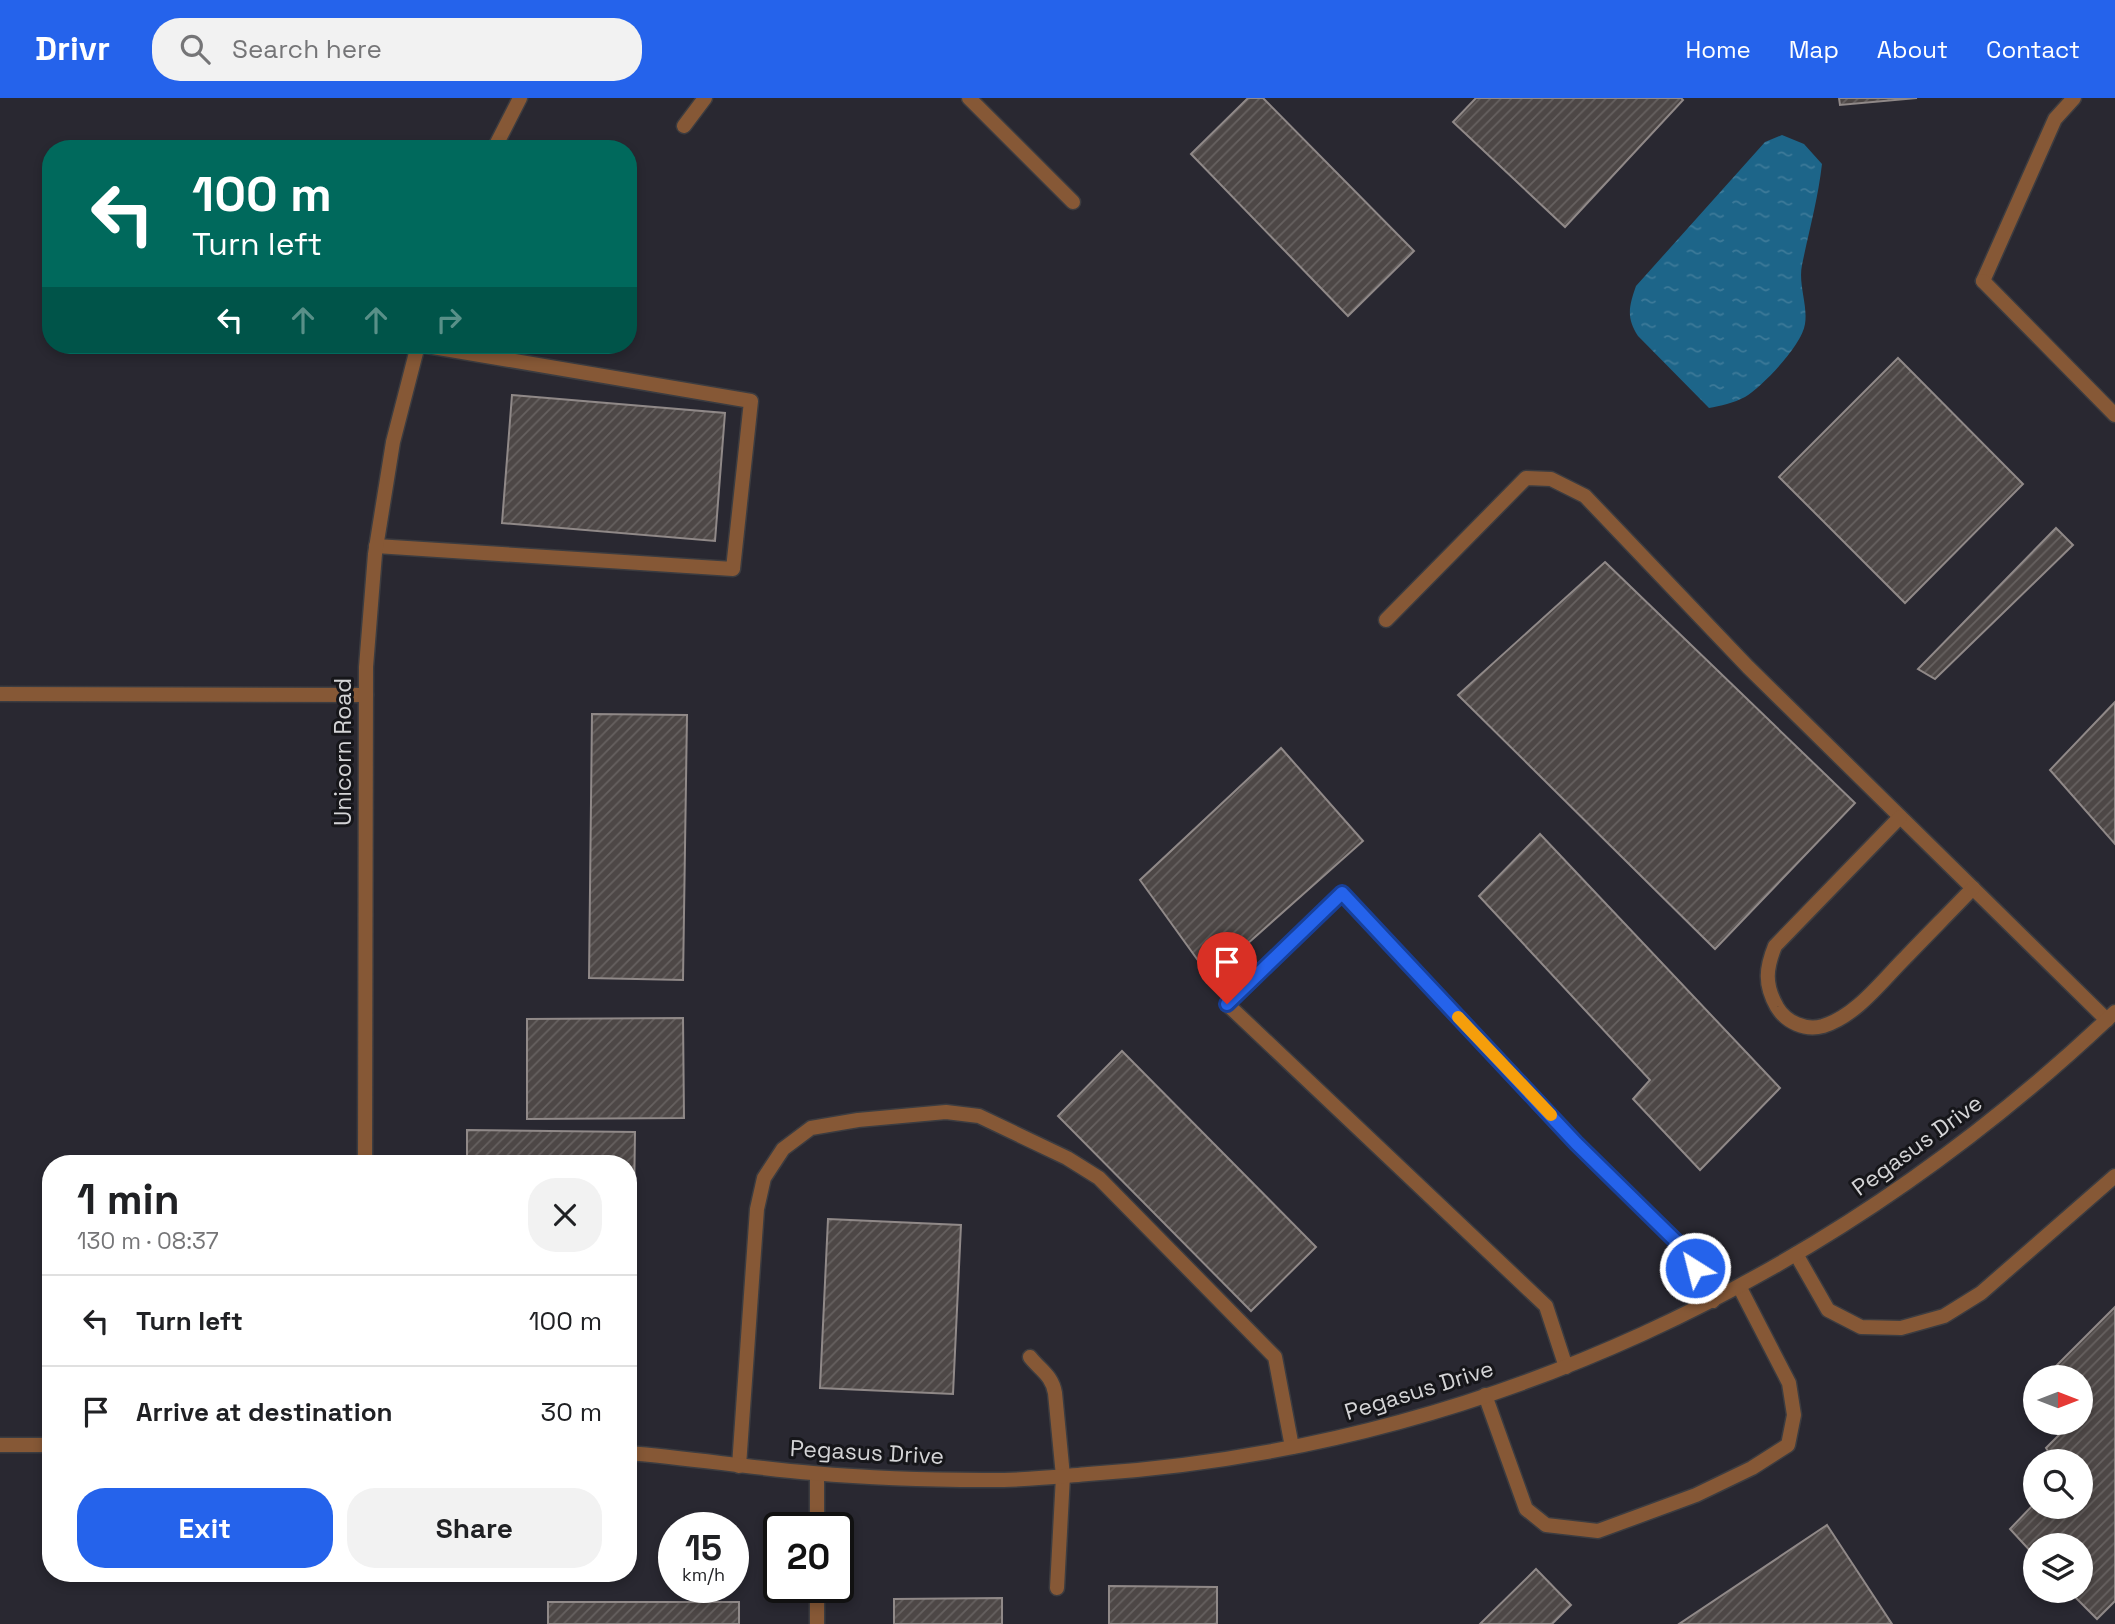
<!DOCTYPE html>
<html lang="en">
<head>
<meta charset="utf-8">
<style>
  body { margin:0; font-family:"Space Grotesk",sans-serif; background:#f2f2f2; color:#202124; height:100vh; display:flex; flex-direction:column; font-size:26px; white-space:nowrap }
  * { box-sizing:border-box; margin:0 }
  p { font-size:23px; color:#757577 }
  .icon { flex:none; width:38px; height:38px; fill:none; stroke:currentColor; stroke-width:2; stroke-linecap:round; stroke-linejoin:round }
  .map { position:relative; flex:1; overflow:hidden }
  .side { position:absolute; left:42px; top:1057px; width:595px; height:427px; display:flex; flex-direction:column; background:#fff; border-radius:28px; box-shadow:0 4px 10px #0003 }
  .side>* { flex:none }
  .guide { position:absolute; left:42px; top:42px; width:595px; height:214px; border-radius:28px; box-shadow:0 4px 10px #0003; background:#00695c; color:#fff; overflow:hidden }
  .needle { width:46px; rotate:90deg }
  .tools { position:absolute; left:2023px; top:1267px; display:grid; gap:14px }
  .tools a { display:grid; place-items:center; width:70px; height:70px; border-radius:50%; background:#fff; box-shadow:0 4px 10px #0003; font-size:35px }
  .speed { position:absolute; left:658px; top:1414px; display:flex; gap:14px; font-size:35px; font-weight:700; text-align:center }
  .speed>* { display:grid; place-content:center; width:91px; height:91px; border-radius:50%; background:#fff; box-shadow:0 4px 10px #0003; line-height:1 }
  .speed small { font-size:18px; font-weight:400 }
  .speed .limit { border:4px solid #111; border-radius:10px; background:#fff; color:#111 }
  .pin { position:absolute; display:grid; place-items:center; width:60px; height:60px; color:#fff; margin:-72px -30px; border-radius:50% 50% 50% 0; rotate:-45deg; box-shadow:0 0 7px #0007 }
  .pin .icon { rotate:45deg }
  .me { position:absolute; width:77px; margin:-38px; rotate:324deg; stroke-linejoin:round; filter:drop-shadow(0 0 5px #0008) }
  .turn { display:flex; align-items:center; gap:24px; height:147px; padding:0 35px; font-size:32px }
  .turn .icon { width:91px; height:91px; stroke-width:2.5 }
  .turn b { display:block; font-size:49px; line-height:60px }
  .lanes { display:flex; align-items:center; height:66px; padding:0 35px; background:#0003; justify-content:center; gap:35px; direction:ltr }
  .lanes .off { opacity:.35 }
  .round { display:grid; place-items:center; flex:none; width:74px; height:74px; border-radius:28px; background:#f2f2f2 }
  .headline { display:flex; align-items:center; justify-content:space-between; height:119px; padding:0 35px }
  h1 { font-size:42px; font-weight:800; line-height:52px }
  .primary-button { display:flex; gap:14px; margin-top:auto; padding:14px 35px }
  .primary-button a { flex:1; height:80px; border-radius:28px; background:#2563eb; color:#fff; font-size:28px; font-weight:800; line-height:80px; text-align:center }
  .primary-button a+a { background:#f2f2f2; color:#202124 }
  ul { padding:0; list-style:none }
  li { display:flex; align-items:center; gap:21px; height:91px; padding:0 35px; border-top:2px solid #e0e0e0 }
  li div { flex:1 }
  li b { display:block; font-size:26px }
  li em { font-style:normal }
  header { display:flex; align-items:center; gap:42px; box-sizing:border-box; height:98px; padding:0 35px; background:#2563eb; color:#fff }
  header strong { font-size:33px }
  nav { display:flex; gap:38px; margin-inline-start:auto; font-size:24px }
  .search { width:490px; height:63px; background:#f2f2f2; display:flex; align-items:center; gap:18px; box-sizing:border-box; padding:0 24px; border-radius:28px; color:#757577; font-size:26px }
  .map>svg:first-child { display:block }
</style>
</head>
<body>
<header>
<strong>Drivr</strong>
<div class="search"><svg class="icon" aria-label="search" viewBox="0 0 24 24"><circle cx="10" cy="10" r="6"/><path d="M15 15l6 6"/></svg>Search here</div>
<nav><a>Home</a><a>Map</a><a>About</a><a>Contact</a></nav>
</header>
<div class="map">
<svg width="2115" height="1526" viewBox="0 0 2115 1526">
  <defs>
    <pattern id="water-ripples" width="26" height="14" patternUnits="userSpaceOnUse" patternTransform="scale(1.75)"><rect width="26" height="14" fill="#1d6589"/><path d="M2 4q2-2 4 0t4 0M15 11q2-2 4 0t4 0" fill="none" stroke="#3d7a99"/></pattern>
    <pattern id="building-hatch" width="6" height="6" patternUnits="userSpaceOnUse" patternTransform="scale(1.75)"><rect width="6" height="6" fill="#4d4746"/><path d="M-1 1l2-2M0 6l6-6M5 7l2-2" fill="none" stroke="#666160"/></pattern>
  </defs>
  <rect width="100%" height="100%" fill="#1f1f23"/>
  <path fill="#292831" fill-rule="evenodd" d="M0,0H2115V1526H0ZM51,51H628V247H51ZM51,1066H628V1475H51ZM2035,1279H2081V1325H2035ZM2035,1363H2081V1409H2035ZM674,1430H733V1489H674ZM779,1430H838V1489H779ZM2035,1447H2081V1493H2035Z"/>
  <path fill="url(#water-ripples)" d="M1782,37L1804,46L1822,66C1818,101 1809,133 1802,167C1798,186 1808,207 1805,226C1802,247 1763,288 1745,299C1734,305 1720,308 1709,310L1638,238C1626,220 1629,208 1636,188L1765,44Z"/>
  <g fill="url(#building-hatch)" stroke="#908988" stroke-width="2">
    <path d="M1248,0H1263L1414,153L1348,218L1191,56Z"/>
    <path d="M1476,0H1681L1683,2L1565,129L1453,24Z"/>
    <path d="M1839,0H1917L1840,7Z"/>
    <path d="M1898,260L2023,386L1905,505L1779,379Z"/>
    <path d="M512,297L725,315L715,443L502,425Z"/>
    <path d="M2056,430L2073,447L1935,581L1918,571Z"/>
    <path d="M1605,464L1855,705L1715,851L1458,597Z"/>
    <path d="M2115,604V746L2050,672Z"/>
    <path d="M592,616L687,617L683,882L589,880Z"/>
    <path d="M1281,650L1363,743L1210,879L1140,782Z"/>
    <path d="M1540,736L1780,990L1700,1072L1633,1001L1650,982L1479,798Z"/>
    <path d="M683,920L684,1020L527,1021V921Z"/>
    <path d="M1122,953L1316,1149L1251,1213L1058,1018Z"/>
    <path d="M467,1032L635,1034L634,1103H628V1066H467Z"/>
    <path d="M828,1121L961,1127L953,1296L820,1290Z"/>
    <path d="M2115,1209V1503L2097,1521L2069,1493H2081V1447H2035V1458L2010,1431L2035,1405V1409H2081V1363H2054L2046,1350L2071,1325H2081V1315L2087,1308L2081,1302V1279H2059L2052,1272Z"/>
    <path d="M1827,1427L1892,1526H1679Z"/>
    <path d="M1536,1471L1571,1507L1552,1526H1480Z"/>
    <path d="M1109,1488L1217,1489V1526H1109Z"/>
    <path d="M1002,1500V1526H894V1501Z"/>
    <rect x="548" y="1504" width="191" height="22"/>
  </g>
  <g fill="none" stroke-linecap="round" stroke-linejoin="round">
    <g stroke="#3c3c40" stroke-width="17">
      <g id="service">
        <path d="M969,0L1073,104"/>
        <path d="M684,28L705,0"/>
        <path d="M1983,183L2055,21L2074,0"/>
        <path d="M376,448L733,471L751,303L421,247"/>
        <path d="M1386,522L1526,380L1551,381L1585,398L1748,569L2107,922"/>
        <path d="M0,596L366,597"/>
        <path d="M1900,719L1775,848C1766,870 1764,886 1777,909C1786,924 1805,933 1823,928C1856,918 1881,884 1905,860C1927,837 1950,814 1973,790"/>
        <path d="M1796,1156L1828,1212L1861,1229L1901,1230L1944,1218L1981,1195L2115,1078"/>
        <path d="M1030,1259C1040,1272 1052,1277 1055,1295L1063,1378L1057,1490"/>
        <path d="M1566,1269L1546,1208L1227,906L1342,795L1576,1045L1686,1153L1713,1203"/>
        <path d="M1485,1297L1526,1411L1546,1427L1598,1433L1696,1397L1752,1370L1788,1347L1794,1317L1789,1285L1740,1190"/>
        <path d="M739,1368L757,1111L764,1080L783,1051L811,1030L858,1022L946,1014L979,1018L1067,1060L1099,1080L1275,1259L1292,1349"/>
      </g>
    </g>
    <g stroke="#3c3c40" stroke-width="17">
      <g id="minor">
        <path d="M494,51L520,0"/>
        <path d="M1983,183L2115,317"/>
        <path d="M365,1066L366,569L375,456L393,344L418,247"/>
        <path d="M817,1430V1376"/>
        <path d="M817,1526V1489"/>
      </g>
    </g>
    <g stroke="#3c3c40" stroke-width="17">
      <g id="tertiary">
        <path d="M0,1347H51"/>
        <path d="M628,1355C690,1360 752,1370 813,1375C869,1380 927,1382 983,1382C1018,1383 1054,1379 1088,1376C1479,1350 1832,1183 2115,914"/>
      </g>
    </g>
    <use href="#service" stroke="#865836" stroke-width="14"/>
    <use href="#minor" stroke="#865836" stroke-width="14"/>
    <use href="#tertiary" stroke="#865836" stroke-width="14"/>
  </g>
  <g fill="none" stroke-linecap="round" stroke-linejoin="round">
    <g stroke="#184099" stroke-width="18">
      <path id="route" d="M1227,906L1342,795L1576,1045L1686,1153L1695,1170"/>
    </g>
    <use href="#route" stroke="#2563eb" stroke-width="12"/>
    <path stroke="#f59e0b" stroke-width="12" d="M1458,919L1551,1017"/>
  </g>
  <g text-anchor="middle" dominant-baseline="central" stroke-width="6" stroke-linejoin="round" paint-order="stroke">
    <g font-size="23" fill="#d4d4d6" stroke="#16161a">
      <text transform="translate(343 654) rotate(-90)">Unicorn Road</text>
      <text transform="translate(1917 1047) rotate(-36)">Pegasus Drive</text>
      <text transform="translate(1419 1292) rotate(-17)">Pegasus Drive</text>
      <text transform="translate(867 1354) rotate(3)">Pegasus Drive</text>
    </g>
  </g>
</svg>
<div class="tools">
<a><svg class="needle" viewBox="-14 -14 28 28"><path d="M0-13l5 13h-10z" fill="#e53935"/><path d="M0 13l5-13h-10z" fill="#757577"/></svg></a>
<a><svg class="icon" aria-label="search" viewBox="0 0 24 24"><circle cx="10" cy="10" r="6"/><path d="M15 15l6 6"/></svg></a>
<a><svg class="icon" aria-label="layers" viewBox="0 0 24 24"><path d="M12 4l9 5-9 5-9-5zM3 14l9 5 9-5"/></svg></a>
</div>
<div class="speed"><div>15<small>km/h</small></div><div class="limit">20</div></div>
<div class="pin" style="left:1227px;top:906px;background:#d93025"><svg class="icon" aria-label="arrive" viewBox="0 0 24 24"><path d="M6 21V4h12l-3 4 3 4H6"/></svg></div>
<svg class="me" style="left:1695px;top:1170px" viewBox="-20 -20 40 40"><circle r="17" fill="#2563eb" stroke="#fff" stroke-width="3"/><path d="M0-11L8 9 0 5-8 9z" fill="#fff"/></svg>
<div class="guide">
<div class="turn"><svg class="icon" aria-label="left" viewBox="0 0 24 24"><path d="M17 20v-9H6M10 6l-5 5 5 5"/></svg><div><b>100 m</b>Turn left</div></div>
<div class="lanes"><svg class="icon" aria-label="left" viewBox="0 0 24 24"><path d="M17 20v-9H6M10 6l-5 5 5 5"/></svg><svg class="icon off" aria-label="ahead" viewBox="0 0 24 24"><path d="M12 20V5M6 11l6-6 6 6"/></svg><svg class="icon off" aria-label="ahead" viewBox="0 0 24 24"><path d="M12 20V5M6 11l6-6 6 6"/></svg><svg class="icon off" aria-label="right" viewBox="0 0 24 24"><path d="M7 20v-9h11M14 6l5 5-5 5"/></svg></div>
</div>
<section class="side">
<div class="headline"><div><h1>1 min</h1><p>130 m · 08:37</p></div><a class="round"><svg class="icon" aria-label="close" viewBox="0 0 24 24"><path d="M6 6l12 12M18 6L6 18"/></svg></a></div>
<ul>
<li><svg class="icon" aria-label="left" viewBox="0 0 24 24"><path d="M17 20v-9H6M10 6l-5 5 5 5"/></svg><div><b>Turn left</b></div><em>100 m</em></li>
<li><svg class="icon" aria-label="arrive" viewBox="0 0 24 24"><path d="M6 21V4h12l-3 4 3 4H6"/></svg><div><b>Arrive at destination</b></div><em>30 m</em></li>
</ul>
<div class="primary-button"><a>Exit</a><a>Share</a></div>
</section>
</div>
</body>
</html>
